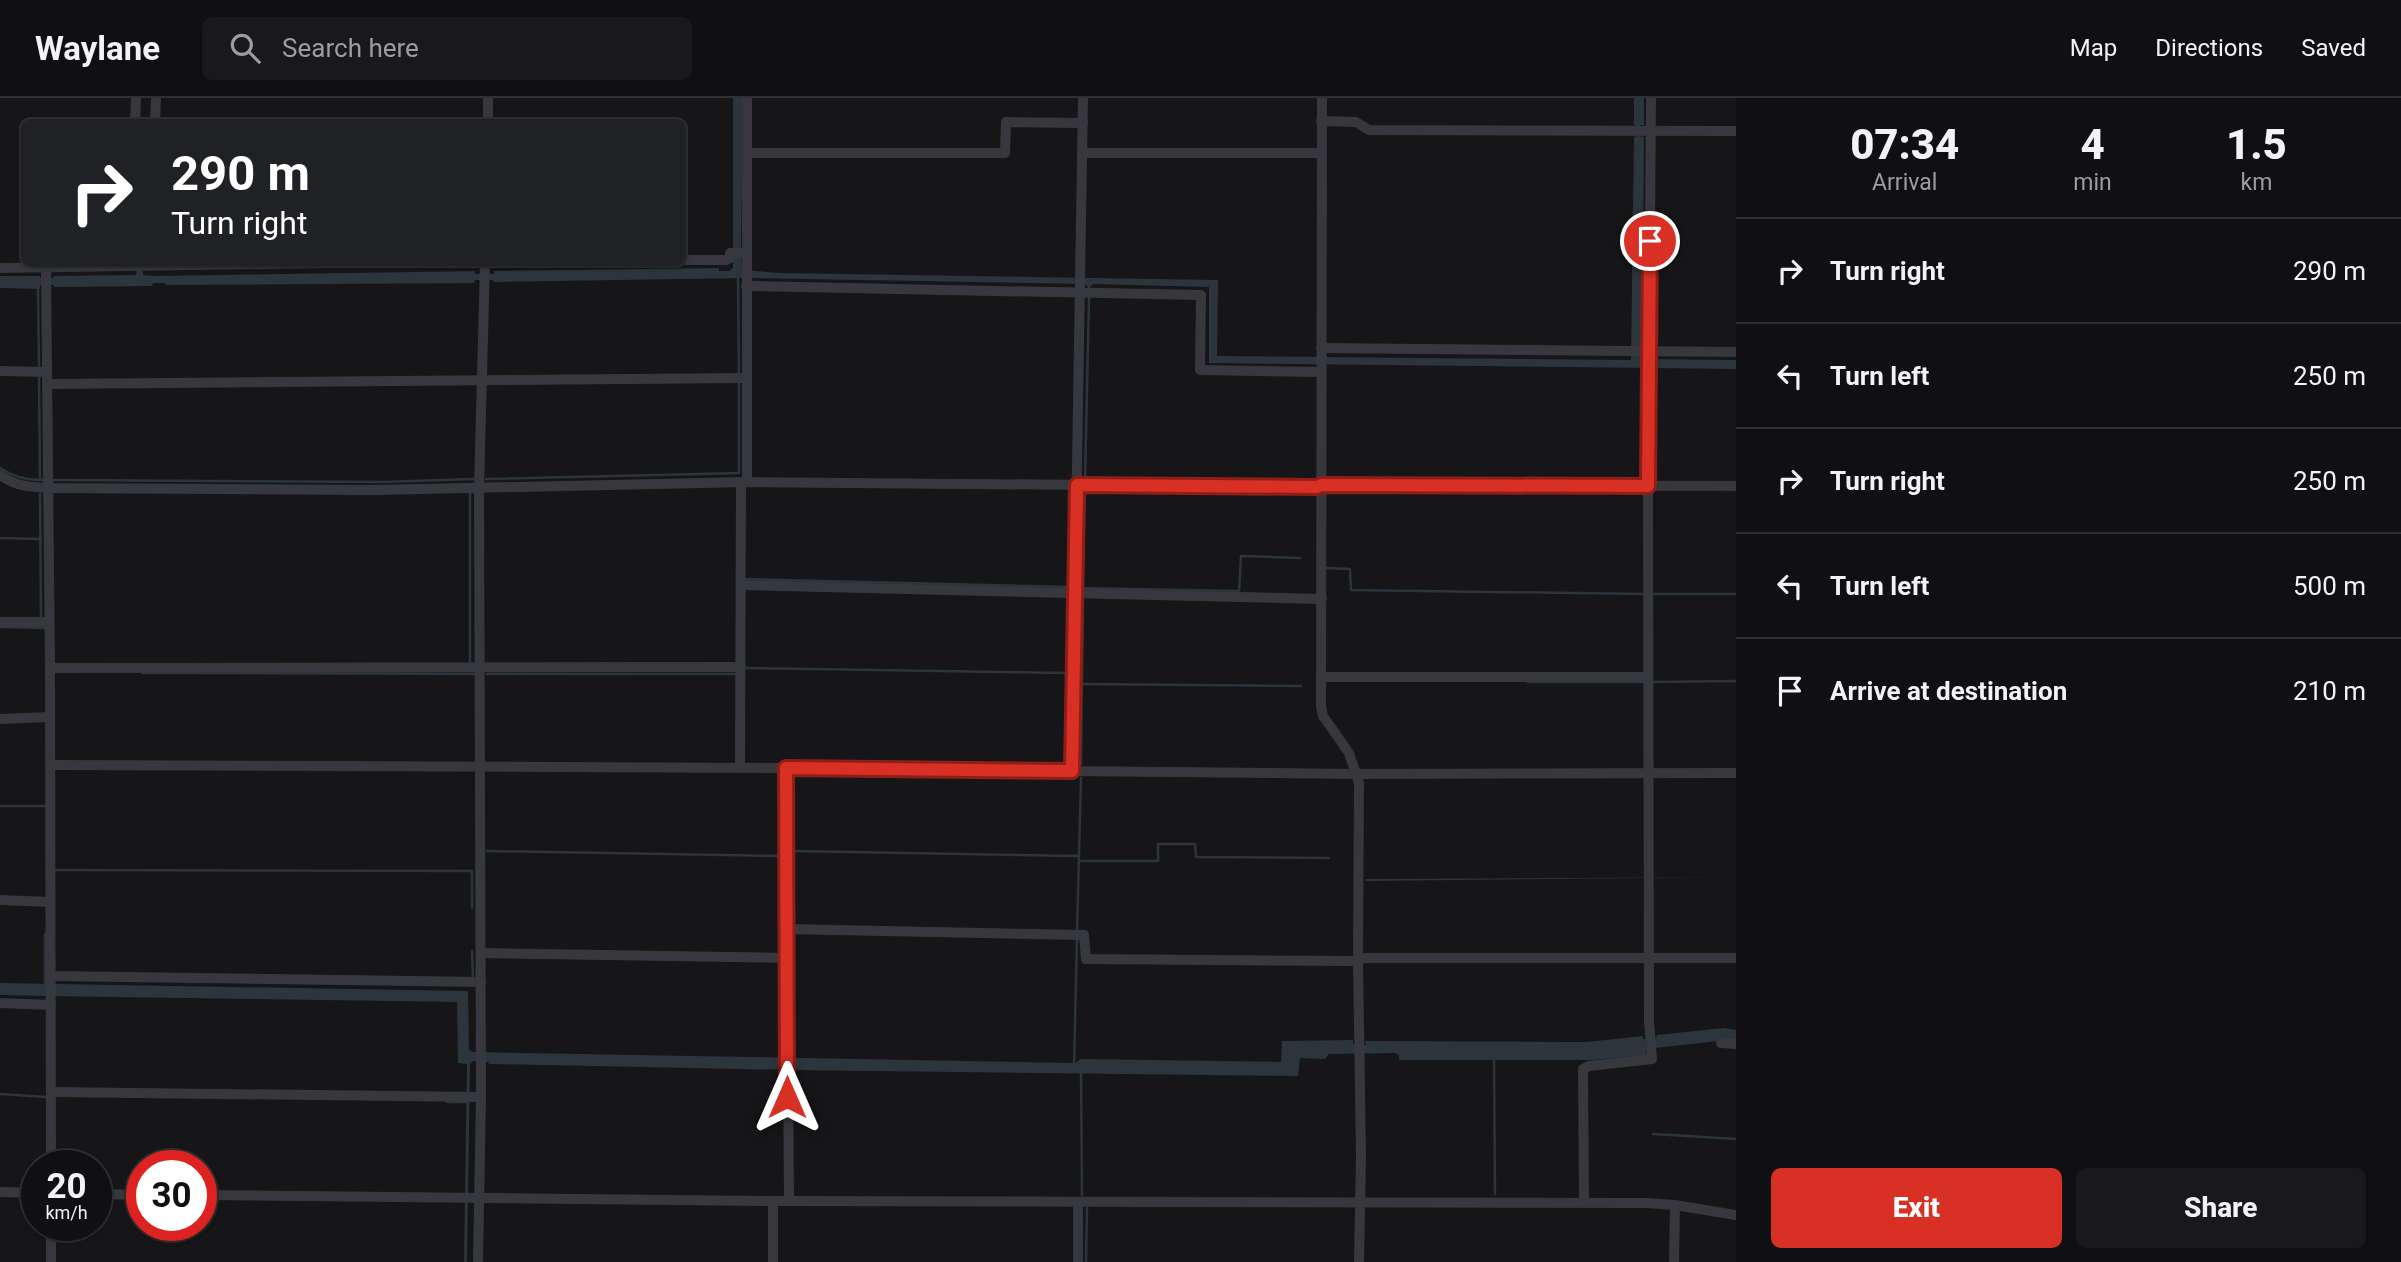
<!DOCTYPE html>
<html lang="en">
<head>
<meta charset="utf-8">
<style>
  body { margin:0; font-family:Roboto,sans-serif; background:#19191b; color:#f1f3f6; height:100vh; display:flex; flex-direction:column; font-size:26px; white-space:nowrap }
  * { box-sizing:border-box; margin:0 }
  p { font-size:23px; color:#9c9d9f }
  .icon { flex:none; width:38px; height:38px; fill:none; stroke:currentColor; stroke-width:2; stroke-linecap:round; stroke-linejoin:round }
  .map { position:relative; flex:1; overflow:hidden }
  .sheet { display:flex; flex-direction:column; background:#101012; width:665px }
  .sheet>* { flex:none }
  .guide { position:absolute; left:21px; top:21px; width:665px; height:147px; border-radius:10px; box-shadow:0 2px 5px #0004,0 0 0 2px #303032; background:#202124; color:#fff; overflow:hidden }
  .speed { position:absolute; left:21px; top:1052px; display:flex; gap:14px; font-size:35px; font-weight:700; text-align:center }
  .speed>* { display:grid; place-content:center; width:91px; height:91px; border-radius:50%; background:#101012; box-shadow:0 2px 5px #0004,0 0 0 2px #303032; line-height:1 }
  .speed small { font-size:18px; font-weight:400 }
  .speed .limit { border:10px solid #d22; background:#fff; color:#111 }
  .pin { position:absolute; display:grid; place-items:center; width:60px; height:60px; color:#fff; margin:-30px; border:4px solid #fff; border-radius:50%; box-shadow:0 2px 7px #0007 }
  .me { position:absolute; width:77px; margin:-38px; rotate:0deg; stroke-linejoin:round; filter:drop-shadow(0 0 5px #0008) }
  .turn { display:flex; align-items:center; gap:24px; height:147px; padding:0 35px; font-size:32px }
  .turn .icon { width:91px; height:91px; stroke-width:2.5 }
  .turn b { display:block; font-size:49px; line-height:60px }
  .eta { display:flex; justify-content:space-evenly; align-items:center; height:119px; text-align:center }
  .eta b { font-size:42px; font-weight:800; line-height:49px }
  .primary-button { display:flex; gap:14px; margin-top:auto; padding:14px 35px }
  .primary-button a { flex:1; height:80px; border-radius:10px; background:#d93025; color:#fff; font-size:28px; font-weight:800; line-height:80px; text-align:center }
  .primary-button a+a { background:#19191b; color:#f1f3f6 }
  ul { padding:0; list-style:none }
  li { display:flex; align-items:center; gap:21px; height:105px; padding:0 35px; border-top:2px solid #303032 }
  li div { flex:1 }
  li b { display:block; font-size:26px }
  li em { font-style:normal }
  header { display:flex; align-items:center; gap:42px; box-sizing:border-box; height:98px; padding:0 35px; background:#101012; border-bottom:2px solid #303032 }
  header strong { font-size:33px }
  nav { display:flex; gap:38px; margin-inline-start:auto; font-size:24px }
  .search { width:490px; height:63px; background:#19191b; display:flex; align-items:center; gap:18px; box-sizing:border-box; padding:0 24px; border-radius:10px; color:#9c9d9f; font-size:26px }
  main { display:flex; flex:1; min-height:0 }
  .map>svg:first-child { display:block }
</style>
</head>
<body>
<header>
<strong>Waylane</strong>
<div class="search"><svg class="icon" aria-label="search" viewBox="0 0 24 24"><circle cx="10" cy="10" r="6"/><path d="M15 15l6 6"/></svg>Search here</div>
<nav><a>Map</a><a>Directions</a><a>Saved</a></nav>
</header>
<main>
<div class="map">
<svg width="1736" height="1164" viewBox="0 0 1736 1164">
  <rect width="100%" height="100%" fill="#161618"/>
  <g fill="#2c353c">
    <path d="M733,0H743L741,150L742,172L779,175L1218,182L1217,258L1631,262L1634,39L1637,38V27H1634V0H1644V27H1640V38L1644,39L1642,257L1653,261L1736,262V271L1209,265V189L1093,186L1090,189V201H1088V189L1085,186L744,180L494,184L493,182H475L474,185L165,187V185H153L152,188L54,189V187H40V191L0,190V178H40V180H53L54,178L136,177L137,164L143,165V177L152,178L475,173V176H494V173L719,170V173H729L733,170Z"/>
    <path d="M1736,779L1366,783V781Z"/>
    <path d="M0,885L468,893L469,952L473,954L1075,965L1081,961L1281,964L1282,943L1353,942V946L1366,947L1365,943L1586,944L1643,938V941H1656L1657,937L1724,930L1736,932V941L1646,951V957L1593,962H1399V957L1395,955L1329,956L1325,961L1300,960L1298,978L794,972L489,966L488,964L473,963L470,966L467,1164H464L467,966L458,965L457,904L43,898L0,897Z"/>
  </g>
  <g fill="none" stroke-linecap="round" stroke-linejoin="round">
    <g stroke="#2c353c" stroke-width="2.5">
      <path d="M738,180L739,278"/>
      <path d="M38,191L39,269"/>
      <path d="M39,278L40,382"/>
      <path d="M0,370C16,380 27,382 46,382"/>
      <path d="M486,381L739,375V284"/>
      <path d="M53,382L381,384L473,381"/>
      <path d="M1085,382L1089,200"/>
      <path d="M470,395V565"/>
      <path d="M40,396L41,521"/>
      <path d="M0,440L41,441"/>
      <path d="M1327,470L1350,471L1351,492L1644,496"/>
      <path d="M746,481L1071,489"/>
      <path d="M1079,490L1239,493L1241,458L1300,460"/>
      <path d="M1083,490L1085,392"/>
      <path d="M1652,496H1736"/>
      <path d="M0,529L45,530"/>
      <path d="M745,570L1070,575"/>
      <path d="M142,575L474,576"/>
      <path d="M487,576H735"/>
      <path d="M1528,584H1644"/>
      <path d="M1652,584L1736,583"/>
      <path d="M1082,586L1301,588"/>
      <path d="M1081,666L1083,500"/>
      <path d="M0,708H46"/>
      <path d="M487,753L780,758V753"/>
      <path d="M792,753L1079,758"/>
      <path d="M1079,763H1158V746H1195L1196,759L1329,760"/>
      <path d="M56,772L472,773V810"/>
      <path d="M1077,833L1081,680"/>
      <path d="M472,853L473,880"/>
      <path d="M45,888V836"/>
      <path d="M1494,959L1495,1096"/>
      <path d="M1074,968L1077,842"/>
      <path d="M1081,974L1082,1097"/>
      <path d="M0,996L45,999"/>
      <path d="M447,1004H468"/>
      <path d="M1653,1036L1736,1041"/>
      <path d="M1086,1164L1087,1110"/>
    </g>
    <g stroke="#37383d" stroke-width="10">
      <path d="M1322,0L1321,609L1323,618L1349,655L1359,685L1358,862L1361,1058L1359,1164"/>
      <path d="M1321,23L1356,24L1369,32L1736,33"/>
      <path d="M135,24L136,0"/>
      <path d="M155,24L156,0"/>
      <path d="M488,24V0"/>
      <path d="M747,55H1005L1006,24L1083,25"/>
      <path d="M1082,55H1320"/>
      <path d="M682,162H726L730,160V155H746"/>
      <path d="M0,170L394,164"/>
      <path d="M46,170L50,570L51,1068"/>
      <path d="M746,188L1201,197L1200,272L1321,274"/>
      <path d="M1321,250L1736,254"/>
      <path d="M0,273L47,274"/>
      <path d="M48,286L746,280"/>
      <path d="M0,377C16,388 28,389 48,390L375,392L747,384L1317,389L1321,387L1736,388"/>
      <path d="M747,384V0"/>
      <path d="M741,487L1322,501"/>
      <path d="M0,524H49"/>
      <path d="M50,570L741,569"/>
      <path d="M1321,579H1648"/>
      <path d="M0,621L50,619"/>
      <path d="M51,667L786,670L1357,676L1736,675"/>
      <path d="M740,670L741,384"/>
      <path d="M786,670L789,1103"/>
      <path d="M1072,673L1083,0"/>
      <path d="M0,802L50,804"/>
      <path d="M787,831L1084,837L1086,861L1352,863L1365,860H1736"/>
      <path d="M481,855L788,860"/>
      <path d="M51,878L481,884"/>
      <path d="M0,905L51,907"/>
      <path d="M1721,945L1736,946"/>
      <path d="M51,994L481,999"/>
      <path d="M0,1094L37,1095"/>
      <path d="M96,1096L142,1097"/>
      <path d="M201,1097L773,1103L1647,1105L1675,1107L1736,1117"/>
      <path d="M773,1103V1164"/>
      <path d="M1584,1105L1583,971L1589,968L1652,961L1649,924L1648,388L1651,0"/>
      <path d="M51,1127V1164"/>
      <path d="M478,1164L481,999L479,390L485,164"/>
      <path d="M1078,1164V1104"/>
      <path d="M1674,1164L1675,1107"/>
    </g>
  </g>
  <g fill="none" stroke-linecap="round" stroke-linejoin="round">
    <g stroke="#8d1f18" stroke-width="18">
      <path id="route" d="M787,999L786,670L1072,673L1077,387L1317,389L1321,387L1648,388L1650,143"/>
    </g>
    <use href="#route" stroke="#d93025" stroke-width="12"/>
  </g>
</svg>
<div class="speed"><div>20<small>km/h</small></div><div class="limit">30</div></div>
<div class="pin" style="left:1650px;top:143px;background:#d93025"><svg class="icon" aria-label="arrive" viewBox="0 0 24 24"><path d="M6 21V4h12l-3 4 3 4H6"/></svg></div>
<svg class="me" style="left:787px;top:999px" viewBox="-20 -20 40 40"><path d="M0-17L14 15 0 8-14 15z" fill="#d93025" stroke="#fff" stroke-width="4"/></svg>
<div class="guide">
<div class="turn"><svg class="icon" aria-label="right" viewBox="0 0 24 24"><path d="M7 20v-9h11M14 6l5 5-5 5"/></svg><div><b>290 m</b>Turn right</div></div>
</div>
</div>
<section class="sheet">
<div class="eta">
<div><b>07:34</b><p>Arrival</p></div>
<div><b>4</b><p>min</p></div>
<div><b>1.5</b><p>km</p></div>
</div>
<ul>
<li><svg class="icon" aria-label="right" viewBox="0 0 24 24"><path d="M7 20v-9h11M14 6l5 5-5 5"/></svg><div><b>Turn right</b></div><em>290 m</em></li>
<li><svg class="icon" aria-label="left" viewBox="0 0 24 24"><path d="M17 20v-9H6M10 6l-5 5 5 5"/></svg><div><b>Turn left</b></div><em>250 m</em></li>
<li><svg class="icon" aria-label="right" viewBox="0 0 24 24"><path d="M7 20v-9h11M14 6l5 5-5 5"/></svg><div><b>Turn right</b></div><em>250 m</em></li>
<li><svg class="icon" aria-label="left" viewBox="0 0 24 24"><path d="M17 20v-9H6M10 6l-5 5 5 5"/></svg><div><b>Turn left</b></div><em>500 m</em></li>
<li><svg class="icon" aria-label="arrive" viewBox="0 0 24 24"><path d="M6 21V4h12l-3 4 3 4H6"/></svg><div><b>Arrive at destination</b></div><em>210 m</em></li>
</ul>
<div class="primary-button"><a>Exit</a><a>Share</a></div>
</section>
</main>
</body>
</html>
